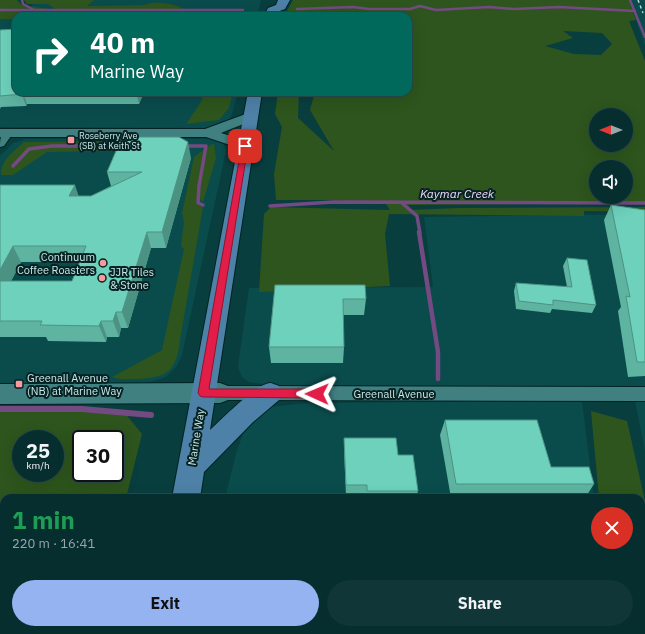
<!DOCTYPE html>
<html lang="en">
<head>
<meta charset="utf-8">
<style>
  body { margin:0; font-family:"IBM Plex Sans",sans-serif; background:#103637; color:#f1f3f6; height:100vh; display:flex; flex-direction:column; font-size:15px; white-space:nowrap }
  * { box-sizing:border-box; margin:0 }
  p { font-size:13px; color:#98a8aa }
  .icon { flex:none; width:22px; height:22px; fill:none; stroke:currentColor; stroke-width:2; stroke-linecap:round; stroke-linejoin:round }
  .map { position:relative; flex:1; overflow:hidden }
  .sheet { position:absolute; left:0px; top:494px; width:645px; height:140px; display:flex; flex-direction:column; background:#072e2f; border-radius:12px 12px 0 0; box-shadow:0 4px 16px #0002,0 0 0 1px #284a4b }
  .sheet>* { flex:none }
  .guide { position:absolute; left:12px; top:12px; width:400px; height:84px; border-radius:12px; box-shadow:0 4px 16px #0002,0 0 0 1px #284a4b; background:#00695c; color:#fff; overflow:hidden }
  .needle { width:26px; rotate:270deg }
  .fabs { position:absolute; left:589px; top:108px; display:grid; gap:8px }
  .fabs a { display:grid; place-items:center; width:44px; height:44px; border-radius:50%; background:#072e2f; box-shadow:0 4px 16px #0002,0 0 0 1px #284a4b; font-size:20px }
  .speed { position:absolute; left:12px; top:430px; display:flex; gap:8px; font-size:20px; font-weight:700; text-align:center }
  .speed>* { display:grid; place-content:center; width:52px; height:52px; border-radius:50%; background:#072e2f; box-shadow:0 4px 16px #0002,0 0 0 1px #284a4b; line-height:1 }
  .speed small { font-size:10px; font-weight:400 }
  .speed .limit { border:2px solid #111; border-radius:6px; background:#fff; color:#111 }
  .pin { position:absolute; display:grid; place-items:center; width:34px; height:34px; color:#fff; margin:-17px; border-radius:8px; box-shadow:0 2px 6px #0006 }
  .me { position:absolute; width:44px; margin:-22px; rotate:271deg; stroke-linejoin:round; filter:drop-shadow(0 0 3px #0008) }
  .turn { display:flex; align-items:center; gap:14px; height:84px; padding:0 12px; font-size:18px }
  .turn .icon { width:52px; height:52px; stroke-width:2.5 }
  .turn b { display:block; font-size:28px; line-height:34px }
  .round { display:grid; place-items:center; flex:none; width:42px; height:42px; border-radius:21px; background:#103637 }
  .headline { display:flex; align-items:center; justify-content:space-between; height:68px; padding:0 12px }
  h1 { font-size:24px; font-weight:700; line-height:30px; color:#1e9e55 }
  .cta { display:flex; gap:8px; margin-top:auto; padding:8px 12px }
  .cta a { flex:1; height:46px; border-radius:24px; background:#95b2f1; color:#111; font-size:16px; font-weight:700; line-height:46px; text-align:center }
  .cta a+a { background:#103637; color:#f1f3f6 }
  .map>svg:first-child { display:block }
</style>
</head>
<body>
<div class="map">
<svg width="645" height="634" viewBox="0 0 645 634">
  <rect width="100%" height="100%" fill="#093e3f"/>
  <g fill="#0a4b4c">
    <path d="M37,0H261L257,16H16V92H238L232,114L229,119L210,128L0,127V10H27Z"/>
    <path d="M629,0H645V46L636,20Z"/>
    <path d="M26,139H215L221,141L224,145L226,151L182,355L177,366L166,377L147,383L121,386H0V156L13,143Z"/>
    <path d="M645,214V388L378,389L271,385L249,382L242,377L239,370L238,366L249,288L433,287L424,217Z"/>
    <path d="M582,401L594,498H225L237,450L246,426L270,407L307,403Z"/>
    <path d="M635,401H645V451Z"/>
    <path d="M206,630H368V634H207Z"/>
  </g>
  <g fill="#2e551d" fill-rule="evenodd">
    <path d="M0,0H17L22,5L56,10L48,4H27L24,0H94L87,6L144,5C158,0 171,3 184,9L177,11L74,14L79,16H16V19H0Z"/>
    <path d="M293,0H629L636,20L629,21L645,61V203L405,205L409,210L459,208L645,207V212L584,211V216L389,214L385,234L390,286L259,292L264,214L271,207L390,210L386,204L331,200H276L274,174L282,127L275,114L278,92H299L298,118L334,151L310,110L315,92H408V16H284ZM563,31L602,33L612,44L601,55L574,54L545,46L573,38ZM596,115H626V145H596ZM596,167H626V197H596Z"/>
    <path d="M161,13L247,14V16H95Z"/>
    <path d="M204,92H233L229,108L219,120L186,124L201,102Z"/>
    <path d="M182,141L190,144L184,150L47,152L13,175H1C0,161 15,150 24,142Z"/>
    <path d="M212,144H214L216,158L203,202L200,199L196,202L198,205L203,207L180,340C177,371 167,378 136,379C127,379 120,380 112,377L162,350L184,249L181,246L184,222L182,213L194,157Z"/>
    <path d="M0,408L124,412L142,434L126,498H4V630H94L93,634H0ZM21,439H55V473H21ZM81,439H115V473H81Z"/>
    <path d="M591,411L627,421L645,501V634H414L404,630H641V498H599Z"/>
  </g>
  <g fill="none" stroke-linecap="round" stroke-linejoin="round">
    <g stroke="#744a82" stroke-width="2.5">
      <path d="M22,0L23,4L34,10H243"/>
      <path d="M630,0L645,37"/>
      <path d="M297,9L353,7L369,9H410L420,6L436,10L489,7L514,9L559,7L635,11"/>
      <path d="M0,10H32"/>
    </g>
    <g stroke="#744a82" stroke-width="3.5">
      <path d="M183,146H206L199,186L198,203L203,205"/>
      <path d="M13,166L29,149L52,146H123"/>
      <path d="M402,203L417,216L420,233"/>
      <path d="M270,206L333,202L645,203"/>
    </g>
    <path stroke="#744a82" stroke-width="4.5" d="M419,232L438,352V379"/>
    <path stroke="#744a82" stroke-width="6" d="M0,409H82L151,415"/>
    <g stroke="#012324" stroke-width="2">
      <g id="street">
        <path d="M8,130L13,133L4,146L0,147C0,140 0,132 8,130Z"/>
        <path d="M220,386L645,387V401L220,400L214,398L212,393L214,388Z"/>
      </g>
    </g>
    <g stroke="#012324" stroke-width="2">
      <g id="secondary">
        <path d="M251,112L256,113L258,116L256,119L221,133L250,142L253,145L250,148L245,150L206,137H0V129H205Z"/>
        <path d="M220,383L228,386L232,393L228,400L220,403L0,404V384Z"/>
      </g>
    </g>
    <g stroke="#012324" stroke-width="2">
      <g id="primary">
        <path d="M278,0H290L285,9L277,12L276,16H264L268,8L276,5Z"/>
        <path d="M248,92H262L210,430C221,420 256,384 270,383C272,383 276,385 279,386L282,393L279,400L253,422L204,472L200,498H172Z"/>
        <path d="M148,630H180L179,634H147Z"/>
      </g>
    </g>
    <use href="#street" fill="#418081" fill-rule="evenodd"/>
    <use href="#secondary" fill="#418081" fill-rule="evenodd"/>
    <use href="#primary" fill="#4e81a7" fill-rule="evenodd"/>
    <path stroke="#b4d6d6" stroke-width="1.5" stroke-dasharray="3 3" stroke-linecap="butt" d="M638,0L643,13"/>
  </g>
  <g fill="#5eb4a1" fill-rule="evenodd">
    <path d="M0,30L16,92H144L139,104H27L26,106L1,107L0,109Z"/>
    <path d="M191,158L166,248H151L128,328H121L119,337H107L106,342L48,341L46,337H0V185L79,196H91L111,186L107,172ZM21,262H80L72,281H11Z"/>
    <path d="M611,205L645,210V376L628,377L618,311L621,307L604,220Z"/>
    <path d="M567,258L596,305L592,313L552,309L550,313L516,309L514,291L516,283L567,287L563,266Z"/>
    <path d="M275,285L366,299L364,315H343L344,347L343,363H271L269,347Z"/>
    <path d="M445,420L551,467L594,484L585,498H451L440,435Z"/>
    <path d="M344,438L398,455L418,491L416,498H366V496H346L344,449Z"/>
  </g>
  <g fill="#4c9283">
    <path d="M136,92H144L139,104Z"/>
    <path d="M23,93L27,104L26,106L22,94Z"/>
    <path d="M188,142L191,158L166,248L162,232Z"/>
    <path d="M75,185L80,200L69,196Z"/>
    <path d="M147,232L151,248L128,328L122,312Z"/>
    <path d="M13,246L21,262L3,297L0,292V270Z"/>
    <path d="M116,312L121,328L119,337L113,321Z"/>
    <path d="M101,321L107,337L106,342L99,326Z"/>
  </g>
  <g fill="#6dd1bb" stroke="#4c9283">
    <path d="M16,29V92H136L23,93L22,94L0,96V30Z"/>
    <path d="M122,137H179L188,142L162,232H147L122,312H116L113,321H101L99,326L40,325L42,321H0V281H72L86,246H13L0,270V185H75L69,196H91L142,172H107Z"/>
    <path d="M611,205L645,210V362H637L626,296L630,297Z"/>
    <path d="M567,258L587,260L596,305L553,300V305L519,301L516,283L572,287Z"/>
    <path d="M275,285H365L366,299H343L344,347H269Z"/>
    <path d="M445,420H537L551,467H589L594,484H456Z"/>
    <path d="M344,438H396L398,455H413L418,491H367V485H346Z"/>
  </g>
  <path fill="#e11d48" stroke="#92132f" d="M242,144L248,146L209,389H317L320,391L322,394L320,397L317,398L203,397L200,396L198,393Z"/>
  <g fill="#f59b9e" stroke="#072223" stroke-width="1.5">
    <rect x="67" y="136" width="8" height="8" rx="2"/>
    <circle cx="103" cy="263" r="4"/>
    <circle cx="102" cy="278" r="4"/>
    <rect x="15" y="380" width="8" height="8" rx="2"/>
  </g>
  <g text-anchor="middle" dominant-baseline="central" stroke-width="4" stroke-linejoin="round" paint-order="stroke">
    <g font-size="9" fill="#c9e8e8" stroke="#072223" text-anchor="start">
      <text x="79" y="135">Roseberry Ave<tspan x="79" dy="10">(SB) at Keith St</tspan></text>
    </g>
    <g font-size="11" fill="#c9e8e8" stroke="#072223" text-anchor="start">
      <text x="95" y="257" text-anchor="end">Continuum<tspan x="95" dy="13">Coffee Roasters</tspan></text>
      <text x="110" y="272">JJR Tiles<tspan x="110" dy="13">&amp; Stone</tspan></text>
      <text x="27" y="378">Greenall Avenue<tspan x="27" dy="13">(NB) at Marine Way</tspan></text>
    </g>
    <g font-size="11" fill="#c9e8e8" stroke="#072223">
      <text x="394" y="394">Greenall Avenue</text>
      <text transform="translate(196 437) rotate(-81)">Marine Way</text>
    </g>
    <g font-size="12" font-style="italic" fill="#f1d8f9" stroke="#072223">
      <text x="457" y="193">Kaymar Creek</text>
    </g>
  </g>
</svg>
<div class="fabs">
<a><svg class="needle" viewBox="-14 -14 28 28"><path d="M0-13l5 13h-10z" fill="#e53935"/><path d="M0 13l5-13h-10z" fill="#98a8aa"/></svg></a>
<a><svg class="icon" aria-label="sound" viewBox="0 0 24 24"><path d="M4 9h4l5-4v14l-5-4H4zM17 9q2 3 0 6"/></svg></a>
</div>
<div class="speed"><div>25<small>km/h</small></div><div class="limit">30</div></div>
<div class="pin" style="left:245px;top:146px;background:#d93025"><svg class="icon" aria-label="arrive" viewBox="0 0 24 24"><path d="M6 21V4h12l-3 4 3 4H6"/></svg></div>
<svg class="me" style="left:317px;top:394px" viewBox="-20 -20 40 40"><path d="M0-17L14 15 0 8-14 15z" fill="#e11d48" stroke="#fff" stroke-width="4"/></svg>
<div class="guide">
<div class="turn"><svg class="icon" aria-label="right" viewBox="0 0 24 24"><path d="M7 20v-9h11M14 6l5 5-5 5"/></svg><div><b>40 m</b>Marine Way</div></div>
</div>
<section class="sheet">
<div class="headline"><div><h1>1 min</h1><p>220 m · 16:41</p></div><a class="round" style="background:#d93025;color:#fff"><svg class="icon" aria-label="close" viewBox="0 0 24 24"><path d="M6 6l12 12M18 6L6 18"/></svg></a></div>
<div class="cta"><a>Exit</a><a>Share</a></div>
</section>
</div>
</body>
</html>
